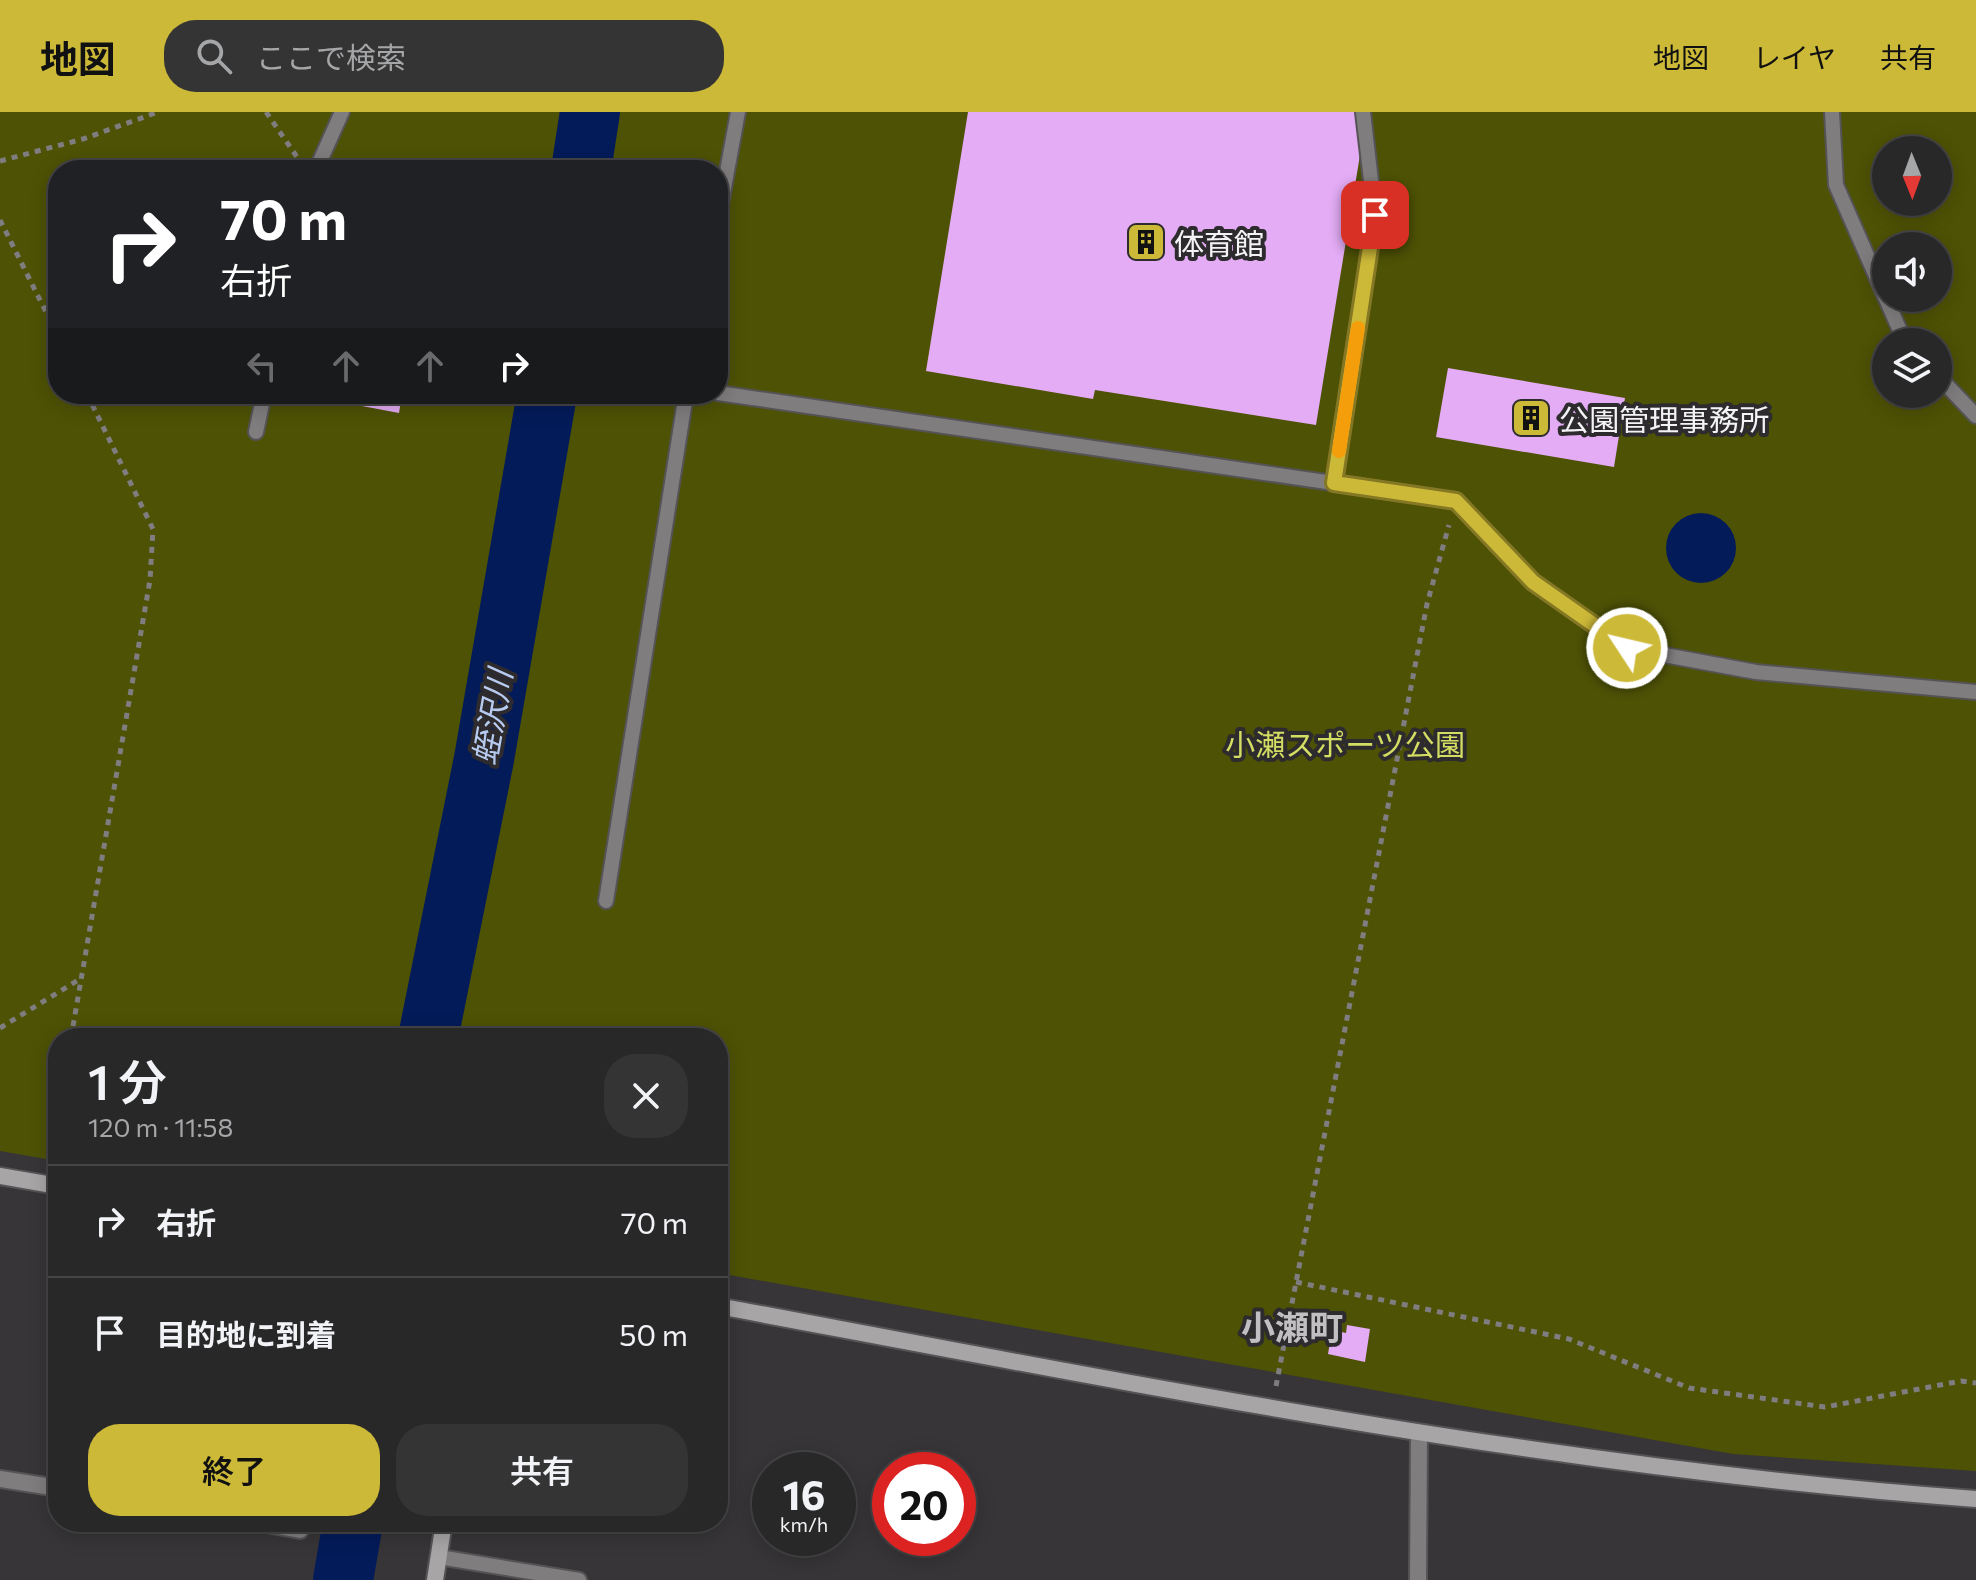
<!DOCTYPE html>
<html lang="ja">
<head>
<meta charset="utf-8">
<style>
  body { margin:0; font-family:Commissioner,"Noto Sans JP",sans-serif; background:#353435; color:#f1f3f6; height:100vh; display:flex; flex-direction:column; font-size:30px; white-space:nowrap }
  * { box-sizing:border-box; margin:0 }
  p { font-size:26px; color:#a5a6a8 }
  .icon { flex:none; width:44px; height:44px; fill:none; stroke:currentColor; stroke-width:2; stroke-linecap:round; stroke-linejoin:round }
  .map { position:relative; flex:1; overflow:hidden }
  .drawer { position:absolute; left:48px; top:916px; width:680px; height:504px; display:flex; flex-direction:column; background:#292829; border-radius:32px; box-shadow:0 4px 20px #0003,0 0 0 2px #454446 }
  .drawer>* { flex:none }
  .guide { position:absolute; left:48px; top:48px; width:680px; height:244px; border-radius:32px; box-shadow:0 4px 20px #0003,0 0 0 2px #454446; background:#202124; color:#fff; overflow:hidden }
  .needle { width:52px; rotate:179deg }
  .tools { position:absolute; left:1872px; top:24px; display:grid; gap:16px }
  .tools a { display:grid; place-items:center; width:80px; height:80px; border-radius:50%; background:#292829; box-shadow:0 4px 20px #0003,0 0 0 2px #454446; font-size:40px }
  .speed { position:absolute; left:752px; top:1340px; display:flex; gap:16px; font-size:40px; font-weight:700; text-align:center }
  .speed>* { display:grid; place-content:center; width:104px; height:104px; border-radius:50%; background:#292829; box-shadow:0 4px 20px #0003,0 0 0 2px #454446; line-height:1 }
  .speed small { font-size:20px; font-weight:400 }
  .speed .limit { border:12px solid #d22; background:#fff; color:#111 }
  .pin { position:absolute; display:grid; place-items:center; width:68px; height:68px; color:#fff; margin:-34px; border-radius:16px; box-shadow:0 4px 12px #0006 }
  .me { position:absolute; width:88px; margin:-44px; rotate:305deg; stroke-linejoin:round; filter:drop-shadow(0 0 6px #0008) }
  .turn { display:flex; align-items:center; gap:28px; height:168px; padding:0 40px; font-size:36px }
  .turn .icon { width:104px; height:104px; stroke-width:2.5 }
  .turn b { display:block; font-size:56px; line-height:68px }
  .lanes { display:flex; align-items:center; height:76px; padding:0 40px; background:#0003; justify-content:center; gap:40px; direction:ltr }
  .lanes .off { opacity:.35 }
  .round { display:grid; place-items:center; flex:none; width:84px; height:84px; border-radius:32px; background:#353435 }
  .headline { display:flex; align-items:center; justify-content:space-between; height:136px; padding:0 40px }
  h1 { font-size:48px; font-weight:600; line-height:60px }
  .cta { display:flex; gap:16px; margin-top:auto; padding:16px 40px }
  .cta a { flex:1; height:92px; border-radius:32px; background:#cdb938; color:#111; font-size:32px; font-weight:600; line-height:92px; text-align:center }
  .cta a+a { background:#353435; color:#f1f3f6 }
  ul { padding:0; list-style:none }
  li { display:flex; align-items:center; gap:24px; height:112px; padding:0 40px; border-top:2px solid #454446 }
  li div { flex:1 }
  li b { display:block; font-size:30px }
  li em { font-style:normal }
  header { display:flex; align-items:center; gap:48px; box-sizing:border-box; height:112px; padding:0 40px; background:#cdb938; color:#111 }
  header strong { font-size:38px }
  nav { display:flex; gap:44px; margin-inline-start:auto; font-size:28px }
  .search { width:560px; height:72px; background:#353435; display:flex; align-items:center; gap:20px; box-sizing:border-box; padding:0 28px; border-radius:32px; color:#a5a6a8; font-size:30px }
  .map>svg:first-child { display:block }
</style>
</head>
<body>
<header>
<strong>地図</strong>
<div class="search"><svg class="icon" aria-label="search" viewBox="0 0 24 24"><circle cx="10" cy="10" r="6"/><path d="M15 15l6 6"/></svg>ここで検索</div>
<nav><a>地図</a><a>レイヤ</a><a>共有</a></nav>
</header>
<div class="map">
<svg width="1976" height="1468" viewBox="0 0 1976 1468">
  <rect width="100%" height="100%" fill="#373537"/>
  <path fill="#4e5205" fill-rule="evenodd" d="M0,0H1976V1359L1733,1342L718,1161V926H58V1049L0,1039ZM1886,38H1938V90H1886ZM58,58H718V282H58ZM1886,134H1938V186H1886ZM1886,230H1938V282H1886Z"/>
  <circle fill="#041b5a" cx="1701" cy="436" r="35"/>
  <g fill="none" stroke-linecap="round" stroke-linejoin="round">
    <g stroke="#041b5a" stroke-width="60">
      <path d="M581,58L590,0"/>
      <path d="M428,926L484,647L547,282"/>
      <path d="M343,1468L353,1410"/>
    </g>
  </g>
  <g fill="#e3acf5">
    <path d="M968,0H1367L1316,313L1095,278L1093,287L926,259Z"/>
    <path d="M1448,256L1625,286L1614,355L1436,325Z"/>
    <path d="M326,282H402L399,301L325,287Z"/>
    <path d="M1347,1213L1370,1217L1365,1250L1328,1242L1332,1218L1346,1221Z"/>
  </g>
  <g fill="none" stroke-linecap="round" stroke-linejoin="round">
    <g stroke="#555355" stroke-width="18">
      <g id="lane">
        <path d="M1832,0L1836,73L1905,230"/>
        <path d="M316,58L342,0"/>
        <path d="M718,108L738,0"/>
        <path d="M1938,264L1976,304"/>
        <path d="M718,281L1456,389L1533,470L1627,536L1756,560L1976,580"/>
        <path d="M256,320L264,282"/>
        <path d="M1334,371L1375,103L1363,0"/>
        <path d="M606,789L686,282"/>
        <path d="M439,1445L579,1468"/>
      </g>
    </g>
    <g stroke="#555355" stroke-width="20">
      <g id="street">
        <path d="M0,1367L58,1376"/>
        <path d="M256,1410L300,1418"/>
        <path d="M1418,1468L1419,1321"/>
      </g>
    </g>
    <g stroke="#555355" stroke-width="20">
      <g id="secondary">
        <path d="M0,1064L58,1074"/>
        <path d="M718,1194C1135,1272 1552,1356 1976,1387"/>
        <path d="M435,1468L444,1410"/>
      </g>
    </g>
    <g stroke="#7f7d7f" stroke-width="5" stroke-dasharray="6 6" stroke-linecap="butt">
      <path d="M266,0L297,45"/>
      <path d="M0,49L83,27L158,0"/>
      <path d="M0,108L58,224"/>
      <path d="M0,916L80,867"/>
      <path d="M71,926L150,468L153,417L87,282"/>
      <path d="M50,1051L58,1005"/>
      <path d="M1296,1170L1569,1227L1689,1276L1825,1295L1961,1269L1976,1271"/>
      <path d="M1276,1274L1427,492L1449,413"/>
    </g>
    <use href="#lane" stroke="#7f7d7d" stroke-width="14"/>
    <use href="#street" stroke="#7f7d7d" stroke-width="16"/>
    <use href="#secondary" stroke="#a7a5a5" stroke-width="16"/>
  </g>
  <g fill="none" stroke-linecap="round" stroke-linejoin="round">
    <g stroke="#857824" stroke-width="20">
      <path id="route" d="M1375,103L1334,371L1456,389L1533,470L1627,536"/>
    </g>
    <use href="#route" stroke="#cdb938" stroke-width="14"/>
    <path stroke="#f59e0b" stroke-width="14" d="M1339,339L1358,216"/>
  </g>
  <defs>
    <g id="building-square" transform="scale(2)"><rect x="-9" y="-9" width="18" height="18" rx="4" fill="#cdb938" stroke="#2d2b2d"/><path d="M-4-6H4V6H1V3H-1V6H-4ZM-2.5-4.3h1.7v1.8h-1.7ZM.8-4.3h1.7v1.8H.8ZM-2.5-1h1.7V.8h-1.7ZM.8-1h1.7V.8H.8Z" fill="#111"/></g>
  </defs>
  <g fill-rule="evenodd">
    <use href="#building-square" x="1146" y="130"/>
    <use href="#building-square" x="1531" y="306"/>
  </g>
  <g text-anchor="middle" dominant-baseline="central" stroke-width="8" stroke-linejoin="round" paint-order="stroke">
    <g font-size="30" fill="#f3f2f4" stroke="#2d2b2d" text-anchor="start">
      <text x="1174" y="130">体育館</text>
      <text x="1559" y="306">公園管理事務所</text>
    </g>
    <g font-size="30" fill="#d3dc63" stroke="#2d2b2d">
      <text x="1345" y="631">小瀬スポーツ公園</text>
    </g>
    <g font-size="32" font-style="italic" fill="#b7cbf1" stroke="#2d2b2d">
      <text transform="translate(491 605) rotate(-80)">蛭沢川</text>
    </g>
    <g font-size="34" font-weight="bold" fill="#c1bfc2" stroke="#2d2b2d">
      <text x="1292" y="1214">小瀬町</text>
    </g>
  </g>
</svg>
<div class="tools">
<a><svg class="needle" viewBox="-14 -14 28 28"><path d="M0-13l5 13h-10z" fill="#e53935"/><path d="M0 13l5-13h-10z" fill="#a5a6a8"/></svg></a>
<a><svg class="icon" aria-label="sound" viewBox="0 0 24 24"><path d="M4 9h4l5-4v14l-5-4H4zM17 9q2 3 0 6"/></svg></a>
<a><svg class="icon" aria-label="layers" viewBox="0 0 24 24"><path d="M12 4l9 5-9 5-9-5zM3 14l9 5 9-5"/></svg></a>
</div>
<div class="speed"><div>16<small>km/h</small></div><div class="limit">20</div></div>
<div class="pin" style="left:1375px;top:103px;background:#d93025"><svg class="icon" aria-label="arrive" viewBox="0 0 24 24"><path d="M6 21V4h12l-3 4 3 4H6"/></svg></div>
<svg class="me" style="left:1627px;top:536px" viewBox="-20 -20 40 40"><circle r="17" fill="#cdb938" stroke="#fff" stroke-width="3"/><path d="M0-11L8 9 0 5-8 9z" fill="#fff"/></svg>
<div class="guide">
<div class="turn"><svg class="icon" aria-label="right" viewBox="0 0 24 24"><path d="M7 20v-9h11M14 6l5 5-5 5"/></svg><div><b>70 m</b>右折</div></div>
<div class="lanes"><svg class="icon off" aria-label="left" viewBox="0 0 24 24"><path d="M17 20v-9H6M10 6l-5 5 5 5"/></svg><svg class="icon off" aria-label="ahead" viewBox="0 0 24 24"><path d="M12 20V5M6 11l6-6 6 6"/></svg><svg class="icon off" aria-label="ahead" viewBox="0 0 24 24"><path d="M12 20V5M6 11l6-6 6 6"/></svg><svg class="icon" aria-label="right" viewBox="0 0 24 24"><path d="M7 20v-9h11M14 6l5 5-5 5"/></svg></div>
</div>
<section class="drawer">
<div class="headline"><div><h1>1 分</h1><p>120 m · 11:58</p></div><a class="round"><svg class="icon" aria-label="close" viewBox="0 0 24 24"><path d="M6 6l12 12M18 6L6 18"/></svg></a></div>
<ul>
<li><svg class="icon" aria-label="right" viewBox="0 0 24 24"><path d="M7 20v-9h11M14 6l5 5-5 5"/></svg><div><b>右折</b></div><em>70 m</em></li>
<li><svg class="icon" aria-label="arrive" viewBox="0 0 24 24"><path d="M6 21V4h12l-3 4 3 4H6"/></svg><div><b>目的地に到着</b></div><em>50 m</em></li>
</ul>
<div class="cta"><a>終了</a><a>共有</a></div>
</section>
</div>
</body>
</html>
